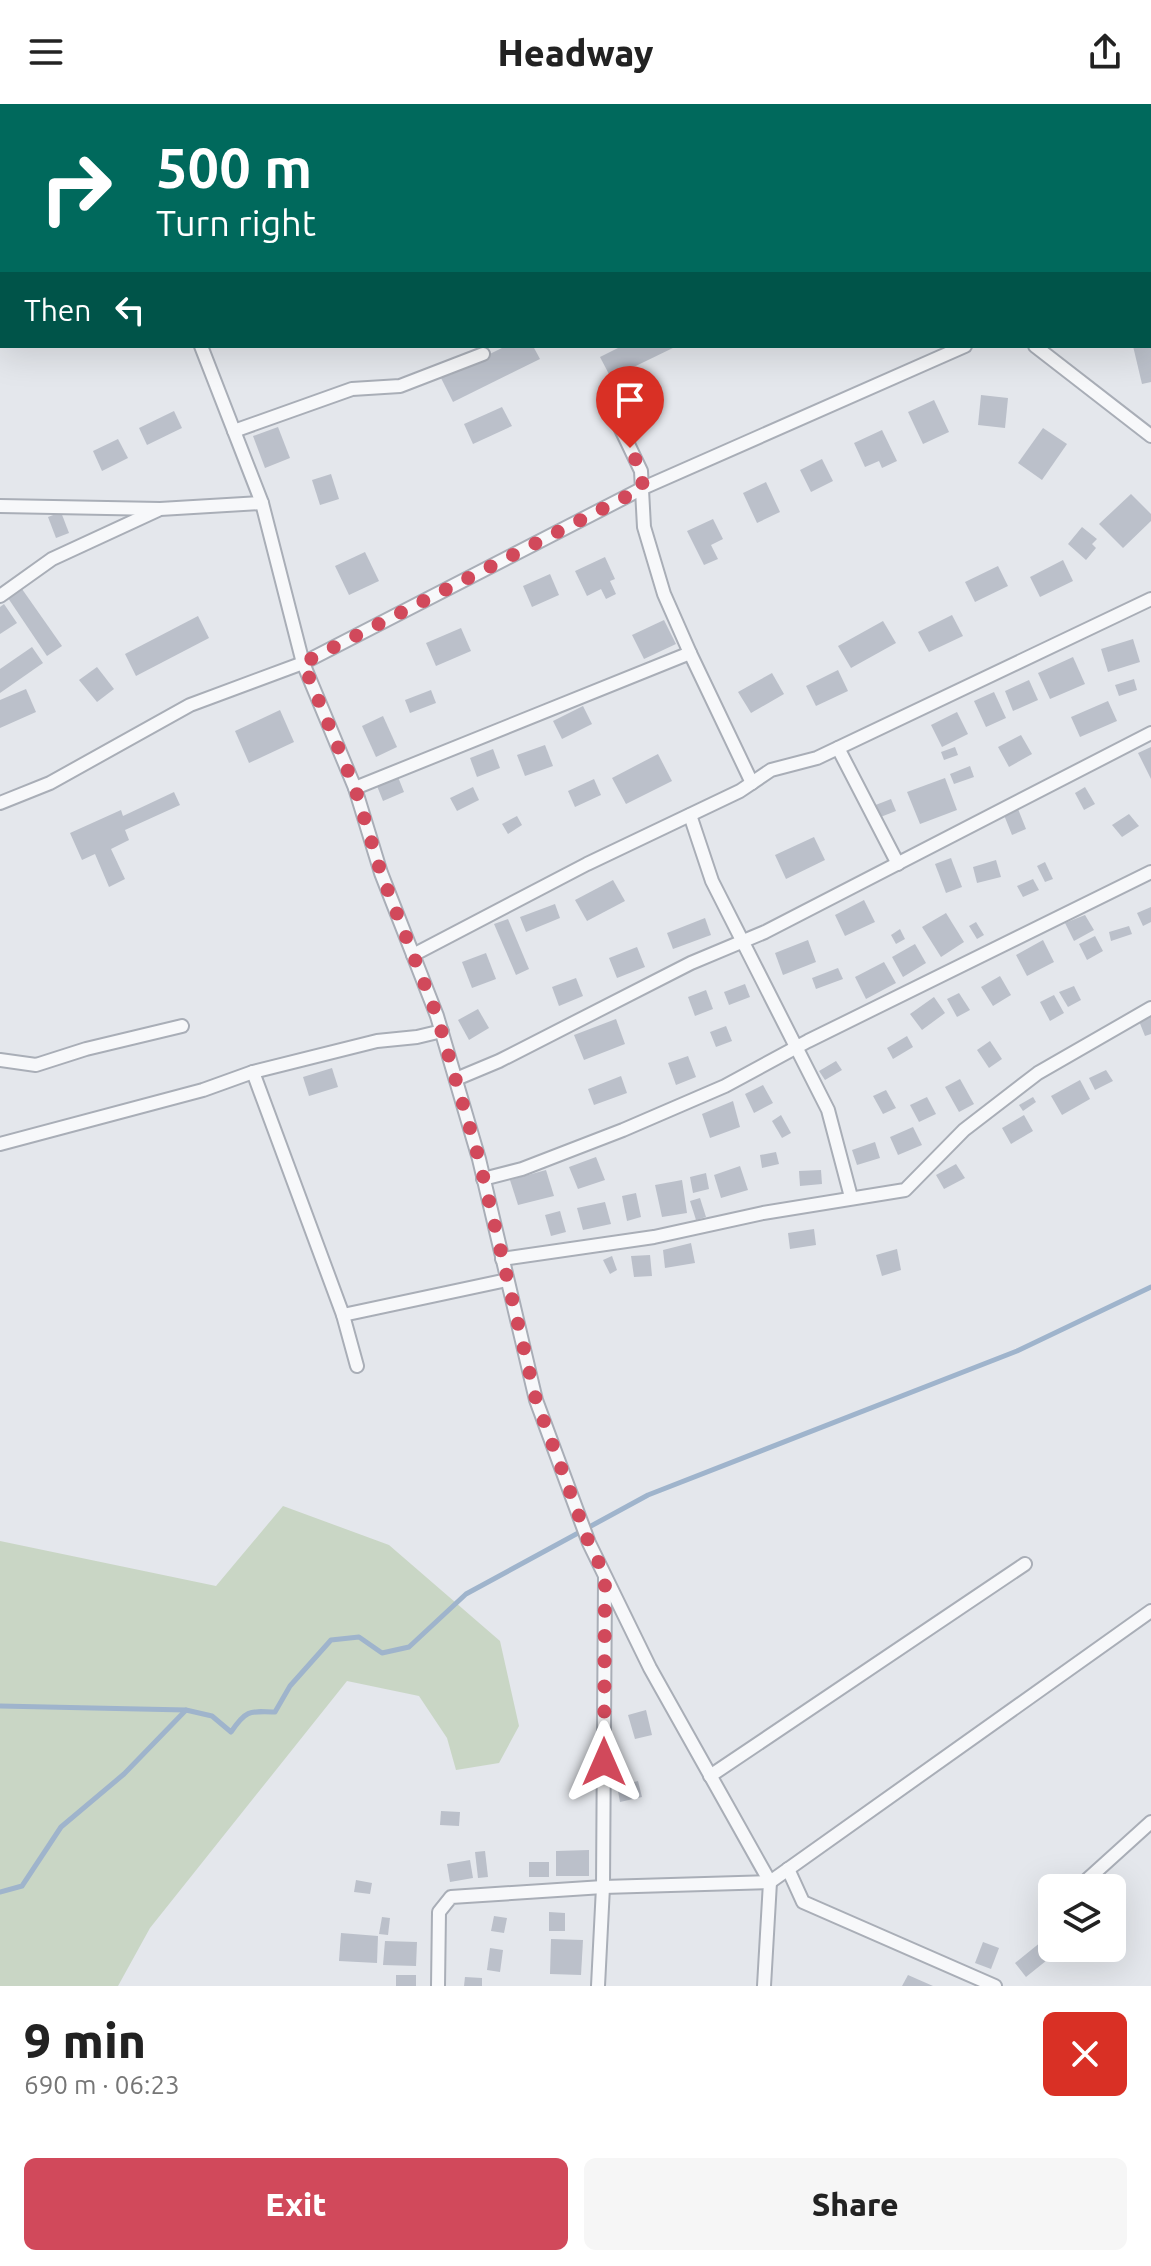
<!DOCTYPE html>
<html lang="en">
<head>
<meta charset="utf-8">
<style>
  body { margin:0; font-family:Ubuntu,sans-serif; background:#f6f6f6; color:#222; height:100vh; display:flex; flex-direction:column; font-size:30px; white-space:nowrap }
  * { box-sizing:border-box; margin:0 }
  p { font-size:26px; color:#767676 }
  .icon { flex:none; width:44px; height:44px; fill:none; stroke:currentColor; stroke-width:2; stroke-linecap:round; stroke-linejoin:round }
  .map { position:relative; height:1882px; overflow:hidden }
  .panel { display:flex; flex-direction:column; background:#fff; flex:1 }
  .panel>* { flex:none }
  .hud { position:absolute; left:0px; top:0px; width:1152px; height:244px; box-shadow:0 8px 32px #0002; background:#00695c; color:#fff; overflow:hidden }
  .buttons { position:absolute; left:1038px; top:1770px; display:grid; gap:16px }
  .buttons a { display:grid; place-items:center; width:88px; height:88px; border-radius:12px; background:#fff; box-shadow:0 8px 32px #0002; font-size:40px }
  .pin { position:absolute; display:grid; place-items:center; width:68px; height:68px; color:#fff; margin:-82px -34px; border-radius:50% 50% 50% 0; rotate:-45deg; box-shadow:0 0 8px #0007 }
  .pin .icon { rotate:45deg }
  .me { position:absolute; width:88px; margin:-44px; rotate:0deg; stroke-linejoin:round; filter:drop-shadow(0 0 6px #0008) }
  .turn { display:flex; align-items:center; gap:28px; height:168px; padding:0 24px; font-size:36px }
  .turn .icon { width:104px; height:104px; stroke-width:2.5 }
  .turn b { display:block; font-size:56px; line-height:68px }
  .then { display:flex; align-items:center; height:76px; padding:0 24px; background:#0003; gap:16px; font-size:30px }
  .round { display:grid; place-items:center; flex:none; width:84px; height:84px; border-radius:12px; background:#f6f6f6 }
  .summary { display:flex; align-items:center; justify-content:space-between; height:136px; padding:0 24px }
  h1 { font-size:48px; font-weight:800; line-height:60px }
  .button { display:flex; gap:16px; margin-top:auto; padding:16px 24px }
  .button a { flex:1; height:92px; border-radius:12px; background:#d1495b; color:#fff; font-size:32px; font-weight:800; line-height:92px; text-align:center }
  .button a+a { background:#f6f6f6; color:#222 }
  header { display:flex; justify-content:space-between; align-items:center; height:104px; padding:0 24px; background:#fff; font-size:36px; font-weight:800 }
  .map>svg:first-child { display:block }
</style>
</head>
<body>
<header><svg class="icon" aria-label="menu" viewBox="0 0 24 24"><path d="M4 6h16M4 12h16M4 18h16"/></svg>Headway<svg class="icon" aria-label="share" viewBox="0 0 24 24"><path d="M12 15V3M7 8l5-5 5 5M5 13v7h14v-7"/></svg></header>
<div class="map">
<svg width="1151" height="1882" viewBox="0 0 1151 1882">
  <rect width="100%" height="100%" fill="#e4e7ec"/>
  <path fill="#c9d6c5" d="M283,1402L389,1441L500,1537L519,1622L499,1659L456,1666L447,1634L419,1592L347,1577L150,1824L118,1882H0V1437L216,1482Z"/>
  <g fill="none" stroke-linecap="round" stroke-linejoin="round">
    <g stroke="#9fb4cc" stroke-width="5">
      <path d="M0,1602L186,1606"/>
      <path d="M0,1788L22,1782L61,1723L124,1670L186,1606L212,1612L231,1628C246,1606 249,1607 275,1608L290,1582L331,1536L359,1533L382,1549L409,1543L466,1490L648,1391L1017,1247L1151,1183"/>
    </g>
  </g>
  <g fill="#bbc0ca">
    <path d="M506,242H533L540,255L453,298L441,274Z"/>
    <path d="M622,242H677L611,274L600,253Z"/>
    <path d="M1133,242H1151V278L1142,280Z"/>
    <path d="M981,291L1008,294L1005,324L978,321Z"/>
    <path d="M934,296L949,328L923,340L908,308Z"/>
    <path d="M502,303L512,322L473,340L464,320Z"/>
    <path d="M174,307L182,324L147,341L139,324Z"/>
    <path d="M278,323L290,354L265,364L253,332Z"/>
    <path d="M1043,324L1067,340L1042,376L1018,359Z"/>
    <path d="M882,326L897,357L882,364L879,357L865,363L854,339Z"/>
    <path d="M118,335L128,354L102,367L93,347Z"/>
    <path d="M822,355L833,377L811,388L800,366Z"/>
    <path d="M331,370L339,395L320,401L312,376Z"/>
    <path d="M766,378L780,408L757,419L743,389Z"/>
    <path d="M1131,390L1151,410V417L1123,444L1099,420Z"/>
    <path d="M61,408L69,429L56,434L48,413Z"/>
    <path d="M713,415L723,435L711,441L718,455L704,461L687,427Z"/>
    <path d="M1082,423L1097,435L1092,440L1096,444L1086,456L1068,440Z"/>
    <path d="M365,448L379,477L349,491L335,462Z"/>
    <path d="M605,453L615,475L610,477L616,490L606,495L601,485L587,492L575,467Z"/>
    <path d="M1063,456L1073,477L1040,493L1030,473Z"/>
    <path d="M998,462L1008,482L975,498L965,478Z"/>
    <path d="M550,470L559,491L532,503L523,482Z"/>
    <path d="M22,485L62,542L47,552L8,494Z"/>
    <path d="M4,500L17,519L0,530V503Z"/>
    <path d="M952,511L963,532L929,548L918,528Z"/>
    <path d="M198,512L209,534L136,572L125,550Z"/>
    <path d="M664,516L676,540L644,555L632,531Z"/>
    <path d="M883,517L896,539L851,564L838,542Z"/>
    <path d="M461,524L471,547L436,562L426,539Z"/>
    <path d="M1133,535L1140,558L1108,568L1101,545Z"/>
    <path d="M32,543L43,559L0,589V565Z"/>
    <path d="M1073,553L1085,580L1050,595L1038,569Z"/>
    <path d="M97,563L114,585L97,598L79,576Z"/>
    <path d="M838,566L848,587L816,602L806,582Z"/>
    <path d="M772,569L784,590L751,609L738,588Z"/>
    <path d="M1134,575L1137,586L1119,592L1115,581Z"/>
    <path d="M1029,576L1038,596L1013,607L1005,587Z"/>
    <path d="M26,585L36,608L0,624V596Z"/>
    <path d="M431,586L436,599L410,609L405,596Z"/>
    <path d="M994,588L1006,614L986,623L974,597Z"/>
    <path d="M1108,597L1117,617L1080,633L1071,613Z"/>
    <path d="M583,602L592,620L562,635L553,617Z"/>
    <path d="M280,606L294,638L249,659L235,627Z"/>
    <path d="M957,608L968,630L942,643L931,621Z"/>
    <path d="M383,612L397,643L376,653L362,622Z"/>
    <path d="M1021,631L1032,650L1009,663L998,643Z"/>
    <path d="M545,641L553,662L525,672L517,651Z"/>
    <path d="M955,643L958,651L944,656L941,648Z"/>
    <path d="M1151,643V675L1138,649Z"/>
    <path d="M493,645L500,664L477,673L470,654Z"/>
    <path d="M658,650L672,677L626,700L612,674Z"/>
    <path d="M970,662L974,673L954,680L950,670Z"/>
    <path d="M398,673L404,688L383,697L377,682Z"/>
    <path d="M945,674L957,706L920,720L907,688Z"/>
    <path d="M594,675L601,691L575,703L568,687Z"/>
    <path d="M473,683L479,696L457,707L450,694Z"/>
    <path d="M1085,683L1095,700L1084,706L1075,689Z"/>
    <path d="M174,688L180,701L125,726L129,736L111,745L125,775L109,783L95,750L82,756L70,729L121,706L123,712Z"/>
    <path d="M891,695L896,707L878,714L873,702Z"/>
    <path d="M1018,705L1026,725L1012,731L1004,711Z"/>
    <path d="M1129,710L1139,722L1122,733L1112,721Z"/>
    <path d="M517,712L522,721L508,730L502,720Z"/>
    <path d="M814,733L825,756L786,775L775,751Z"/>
    <path d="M951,754L962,783L946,789L935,760Z"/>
    <path d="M996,756L1001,773L977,779L973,763Z"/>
    <path d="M1045,758L1053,775L1045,778L1037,762Z"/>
    <path d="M1033,775L1039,786L1023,793L1017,782Z"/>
    <path d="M613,776L625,797L587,817L575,796Z"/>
    <path d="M864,796L875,818L845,832L835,811Z"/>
    <path d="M555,800L560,814L526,828L520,813Z"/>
    <path d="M1151,803V818L1143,822L1137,809Z"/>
    <path d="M946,809L964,838L941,853L922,823Z"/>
    <path d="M1085,811L1094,826L1074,837L1065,819Z"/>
    <path d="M705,814L711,831L673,845L667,829Z"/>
    <path d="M508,815L529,865L516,871L494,820Z"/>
    <path d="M976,818L984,831L977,835L969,822Z"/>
    <path d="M1129,822L1132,830L1111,837L1109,828Z"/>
    <path d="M900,825L905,835L896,840L891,831Z"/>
    <path d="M1095,832L1103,847L1087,856L1079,840Z"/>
    <path d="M808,836L816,858L783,871L775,849Z"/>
    <path d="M1043,836L1054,858L1027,872L1016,851Z"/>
    <path d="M915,840L926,859L903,873L892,853Z"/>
    <path d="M637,843L645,863L617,874L609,854Z"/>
    <path d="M486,849L496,875L472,884L462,858Z"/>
    <path d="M884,858L896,879L866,895L855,873Z"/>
    <path d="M838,864L843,875L816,885L812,874Z"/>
    <path d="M1000,872L1011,891L993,902L981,883Z"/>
    <path d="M576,874L583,892L559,902L552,883Z"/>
    <path d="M745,880L750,893L729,901L724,888Z"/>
    <path d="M1074,882L1081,896L1068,903L1059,888Z"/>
    <path d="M706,886L713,905L695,912L688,893Z"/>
    <path d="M959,889L970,906L957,913L947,895Z"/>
    <path d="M1054,891L1064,909L1050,917L1040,898Z"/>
    <path d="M934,893L945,909L922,926L910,910Z"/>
    <path d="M478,905L489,924L469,936L458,916Z"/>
    <path d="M1151,912V930L1145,932L1139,917Z"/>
    <path d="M616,915L625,940L584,956L574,931Z"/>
    <path d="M726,922L732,937L716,943L710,928Z"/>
    <path d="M907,932L913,943L893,955L887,944Z"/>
    <path d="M990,937L1002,955L989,964L977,946Z"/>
    <path d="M688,952L696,973L676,981L668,959Z"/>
    <path d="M836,957L842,966L825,976L819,967Z"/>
    <path d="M332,964L338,983L309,992L303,973Z"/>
    <path d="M1106,966L1113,977L1095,986L1089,974Z"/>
    <path d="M621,972L627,989L594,1001L588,985Z"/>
    <path d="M960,975L974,1000L959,1008L945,983Z"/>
    <path d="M1080,976L1090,995L1062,1011L1051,992Z"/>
    <path d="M763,981L773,999L754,1009L745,990Z"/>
    <path d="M886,986L896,1004L883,1010L873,992Z"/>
    <path d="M927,993L936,1010L919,1018L910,1001Z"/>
    <path d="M1033,993L1036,998L1023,1007L1019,1001Z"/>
    <path d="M733,997L740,1023L710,1034L702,1010Z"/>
    <path d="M781,1011L791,1029L782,1034L772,1017Z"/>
    <path d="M1024,1011L1033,1027L1011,1040L1002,1024Z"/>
    <path d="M913,1023L922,1041L898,1051L890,1033Z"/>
    <path d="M875,1038L880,1054L857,1061L852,1046Z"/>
    <path d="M776,1048L779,1060L762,1064L760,1051Z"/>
    <path d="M596,1053L605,1076L578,1085L569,1063Z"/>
    <path d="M956,1060L965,1074L944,1085L936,1071Z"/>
    <path d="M740,1062L748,1086L721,1094L714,1071Z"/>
    <path d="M546,1066L554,1092L518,1101L510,1076Z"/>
    <path d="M821,1066L822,1080L800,1082L799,1067Z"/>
    <path d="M706,1069L709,1085L693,1089L690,1073Z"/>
    <path d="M682,1076L687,1109L662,1113L655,1081Z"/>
    <path d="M636,1089L641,1113L627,1117L622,1092Z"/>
    <path d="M700,1094L706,1113L696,1116L690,1097Z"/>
    <path d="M605,1098L611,1120L583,1126L577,1104Z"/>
    <path d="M560,1107L566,1128L551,1132L545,1111Z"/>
    <path d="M814,1125L816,1141L790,1145L788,1129Z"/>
    <path d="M691,1139L695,1159L665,1164L663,1146Z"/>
    <path d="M897,1145L901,1166L882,1172L876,1151Z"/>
    <path d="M650,1151L652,1172L634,1173L631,1152Z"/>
    <path d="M612,1152L617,1166L610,1170L603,1156Z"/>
    <path d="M646,1606L652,1631L635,1635L628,1611Z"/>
    <path d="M638,1677L642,1693L620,1698L617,1682Z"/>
    <path d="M441,1707L460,1708L459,1722L440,1721Z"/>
    <path d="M589,1746V1772H556V1747Z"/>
    <path d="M485,1747L488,1773L478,1774L475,1748Z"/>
    <path d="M470,1756L473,1774L450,1778L447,1760Z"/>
    <rect x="529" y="1758" width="20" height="15"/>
    <path d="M356,1776L372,1779L370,1790L354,1788Z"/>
    <path d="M549,1808L565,1809V1827H549Z"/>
    <path d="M494,1812L507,1814L504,1829L491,1827Z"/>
    <path d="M382,1813L390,1814L388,1831L379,1830Z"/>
    <path d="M341,1829L378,1832L377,1859L339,1857Z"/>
    <path d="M1052,1829V1844H1062L1026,1873L1015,1859Z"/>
    <path d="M551,1835L583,1836L581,1871L550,1870Z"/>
    <path d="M385,1837L417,1838L416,1862L383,1861Z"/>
    <path d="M983,1838L999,1844L991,1865L975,1859Z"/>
    <path d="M490,1844L503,1846L500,1868L487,1866Z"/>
    <rect x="396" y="1871" width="20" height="11"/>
    <path d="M908,1871L933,1882H902Z"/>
    <path d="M465,1873L482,1874V1882H464Z"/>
  </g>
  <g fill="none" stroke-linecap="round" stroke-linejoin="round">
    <g stroke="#a9aeb7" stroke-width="16">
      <g id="street">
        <path d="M112,0L113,2"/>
        <path d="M782,0L784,2"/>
        <path d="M1148,0V2"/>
        <path d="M846,2V0"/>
        <path d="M1150,12L1151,17"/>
        <path d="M1150,165H1151"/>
        <path d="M201,242L262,399L303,559L355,684L381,769L437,912L479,1055L536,1296L589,1439L650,1564L770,1778L764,1882"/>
        <path d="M1035,242L1151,332"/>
        <path d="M608,298L641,367L644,423L664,490L690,549"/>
        <path d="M234,327L352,285L400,282L483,250"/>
        <path d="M0,402L160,405L262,399"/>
        <path d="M0,492L52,455L158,406"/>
        <path d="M838,644L898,760"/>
        <path d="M355,684L690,549L752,679"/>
        <path d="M0,699L50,679L190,601L303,559L643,384L965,242"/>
        <path d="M690,711L712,777L828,1006L851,1093"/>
        <path d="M413,851L587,760L740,687L771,666L817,654L1151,495"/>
        <path d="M0,956L36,961L86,945L182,922"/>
        <path d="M253,968L343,1211L357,1262"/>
        <path d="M456,975L499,957L691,859L765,828L1151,629"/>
        <path d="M0,1040L203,986L253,968L377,937L417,933L442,927"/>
        <path d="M483,1075L522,1065L623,1026L725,982L808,937L1151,768"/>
        <path d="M502,1155L654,1133L763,1109L905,1086L964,1026L1038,969L1151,904"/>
        <path d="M343,1211L507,1176"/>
        <path d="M710,1672L1025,1460"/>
        <path d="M788,1765L803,1798L995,1882"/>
        <path d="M1078,1784L1151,1718"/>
        <path d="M438,1882L439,1808L451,1793L603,1783L770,1778L1151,1507"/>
        <path d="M598,1882L603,1783L605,1474"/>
      </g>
    </g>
    <use href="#street" stroke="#f7f8fa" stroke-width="12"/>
  </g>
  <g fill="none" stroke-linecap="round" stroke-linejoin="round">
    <path stroke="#d1495b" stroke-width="14" stroke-dasharray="0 25.2" d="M604,1658L605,1471L589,1439L536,1296L479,1055L437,912L381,769L355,684L303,559L643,384L641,367L630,344"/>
  </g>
</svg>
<div class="buttons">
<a><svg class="icon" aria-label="layers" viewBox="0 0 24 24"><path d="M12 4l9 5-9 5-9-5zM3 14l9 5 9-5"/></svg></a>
</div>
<div class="pin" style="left:630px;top:344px;background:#d93025"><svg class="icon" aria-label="arrive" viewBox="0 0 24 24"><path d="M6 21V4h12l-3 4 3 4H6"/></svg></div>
<svg class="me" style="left:604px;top:1658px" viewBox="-20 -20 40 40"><path d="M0-17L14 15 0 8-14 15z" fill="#d1495b" stroke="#fff" stroke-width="4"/></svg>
<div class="hud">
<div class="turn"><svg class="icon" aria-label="right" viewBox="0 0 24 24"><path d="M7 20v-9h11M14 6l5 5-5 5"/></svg><div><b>500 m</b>Turn right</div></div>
<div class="then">Then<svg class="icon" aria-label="left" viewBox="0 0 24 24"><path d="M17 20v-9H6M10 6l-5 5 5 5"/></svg></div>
</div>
</div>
<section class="panel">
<div class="summary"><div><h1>9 min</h1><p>690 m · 06:23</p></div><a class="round" style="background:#d93025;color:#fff"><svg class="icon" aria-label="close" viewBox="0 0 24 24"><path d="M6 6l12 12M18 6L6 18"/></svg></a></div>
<div class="button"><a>Exit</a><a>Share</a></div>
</section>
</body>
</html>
